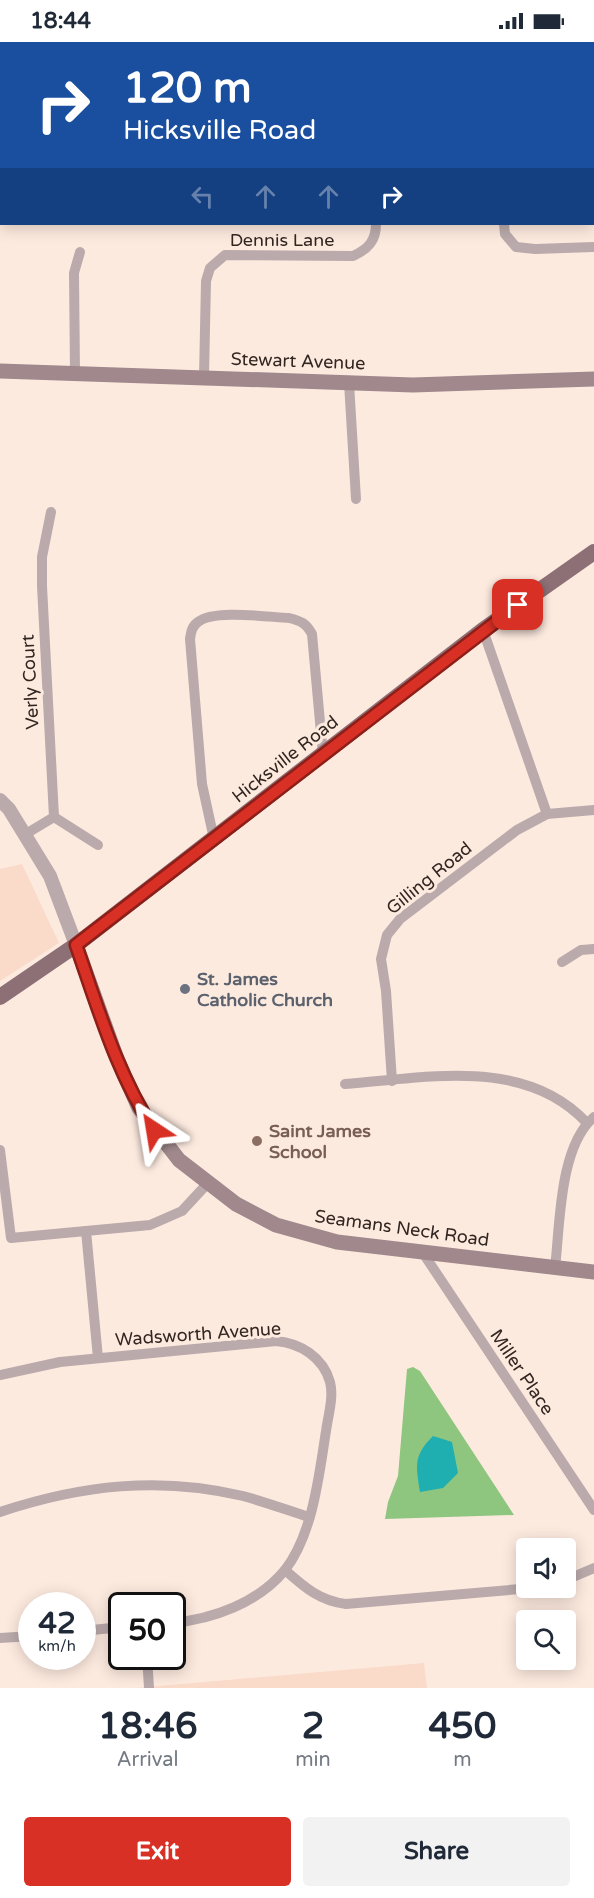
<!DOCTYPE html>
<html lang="en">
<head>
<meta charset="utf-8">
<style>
  body { margin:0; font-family:"Varela Round",sans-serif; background:#f2f2f3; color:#1f2937; height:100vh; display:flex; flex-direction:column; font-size:22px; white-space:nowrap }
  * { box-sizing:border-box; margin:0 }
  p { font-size:20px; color:#747a83 }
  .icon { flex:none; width:33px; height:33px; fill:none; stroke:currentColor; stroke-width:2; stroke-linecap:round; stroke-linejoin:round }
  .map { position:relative; height:1646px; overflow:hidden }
  .drawer { display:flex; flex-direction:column; background:#fff; flex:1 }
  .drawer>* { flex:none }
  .hud { position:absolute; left:0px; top:0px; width:594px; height:183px; box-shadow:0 3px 15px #0003; background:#1a4fa0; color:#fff; overflow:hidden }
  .fabs { position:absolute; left:516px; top:1496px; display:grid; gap:12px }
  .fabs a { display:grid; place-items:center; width:60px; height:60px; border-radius:6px; background:#fff; box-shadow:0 3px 15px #0003; font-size:30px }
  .speed { position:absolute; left:18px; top:1550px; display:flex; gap:12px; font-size:30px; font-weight:700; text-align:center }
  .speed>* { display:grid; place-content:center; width:78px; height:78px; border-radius:50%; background:#fff; box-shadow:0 3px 15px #0003; line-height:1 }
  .speed small { font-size:15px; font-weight:400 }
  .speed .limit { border:3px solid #111; border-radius:9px; background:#fff; color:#111 }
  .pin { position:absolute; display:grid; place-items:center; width:51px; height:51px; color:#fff; margin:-26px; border-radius:12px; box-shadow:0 3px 9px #0006 }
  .me { position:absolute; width:66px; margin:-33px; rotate:327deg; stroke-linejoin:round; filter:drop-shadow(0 0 4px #0008) }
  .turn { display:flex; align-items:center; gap:21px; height:126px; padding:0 24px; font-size:27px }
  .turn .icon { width:78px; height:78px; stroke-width:2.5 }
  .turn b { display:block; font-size:42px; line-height:51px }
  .lanes { display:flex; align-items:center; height:57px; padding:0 24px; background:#0003; justify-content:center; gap:30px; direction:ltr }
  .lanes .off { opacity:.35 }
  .eta { display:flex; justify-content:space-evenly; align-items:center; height:102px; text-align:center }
  .eta b { font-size:36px; font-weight:700; line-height:42px }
  .button { display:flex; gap:12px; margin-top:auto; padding:12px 24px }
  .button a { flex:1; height:69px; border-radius:6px; background:#d93025; color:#fff; font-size:24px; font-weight:700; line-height:69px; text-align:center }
  .button a+a { background:#f2f2f3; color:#1f2937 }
  .status { display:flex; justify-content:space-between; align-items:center; height:42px; padding:0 30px; background:#fff; direction:ltr }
  .status svg { height:16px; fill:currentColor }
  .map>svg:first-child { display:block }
</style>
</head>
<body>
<div class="status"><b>18:44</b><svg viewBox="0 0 49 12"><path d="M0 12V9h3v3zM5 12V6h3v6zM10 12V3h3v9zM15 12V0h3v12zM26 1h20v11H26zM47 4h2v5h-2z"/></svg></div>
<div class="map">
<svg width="594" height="1646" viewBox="0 0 594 1646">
  <rect width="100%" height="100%" fill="#fdeadf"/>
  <g fill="#fadac9">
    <path d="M22,822L59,901L0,939V827Z"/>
    <path d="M424,1621L427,1646H136Z"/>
  </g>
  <path fill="#8ec57f" d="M413,1325L420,1329L514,1473L385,1477L388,1460L398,1434L407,1327Z"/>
  <path fill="#1fafb0" d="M433,1394L452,1400L458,1431L443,1446L420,1450C416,1423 413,1414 433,1394Z"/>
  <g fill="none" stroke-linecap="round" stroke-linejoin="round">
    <g stroke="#baaaac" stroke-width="10">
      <path d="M374,0V2"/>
      <path d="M502,0V2"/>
      <path d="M0,78H2"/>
      <path d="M504,182L505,192L516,205L535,207L594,205"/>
      <path d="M75,331L74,231L80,210"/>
      <path d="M204,335L206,239L210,226L225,213L353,214C368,207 376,199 376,182"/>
      <path d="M349,341L356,457"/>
      <path d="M483,588L547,772"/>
      <path d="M54,775L98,803"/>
      <path d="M24,793L54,775L42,544V515L51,470"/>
      <path d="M214,797L202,742L190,597C191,590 192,584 198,580C213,567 268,575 289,576C301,579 306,581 312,592L323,713"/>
      <path d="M562,920L581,908L594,907"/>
      <path d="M392,1039L386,949L381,917L387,893L400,877L517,788L547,772L594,768"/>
      <path d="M345,1042C426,1036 525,1014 587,1081"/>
      <path d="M0,1108L11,1196L150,1183L182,1169L207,1142"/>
      <path d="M86,1189L98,1316"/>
      <path d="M423,1211L594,1468"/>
      <path d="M555,1226C560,1184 559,1104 594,1075"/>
      <path d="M0,1333L60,1320L276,1299C300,1301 323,1315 330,1340C334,1355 328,1374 326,1389C319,1433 313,1492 285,1528C258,1561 213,1577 172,1581"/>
      <path d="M0,1470C81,1443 160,1434 243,1454C265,1460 287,1468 309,1475"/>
      <path d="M285,1528C304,1545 320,1559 346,1562L544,1545"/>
      <path d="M566,1538L594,1526"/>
      <path d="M82,1589L122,1585"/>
      <path d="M0,1596L32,1594"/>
      <path d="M147,1614L149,1646"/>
    </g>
    <path stroke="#baaaac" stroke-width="14" d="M0,758L9,767L50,834L76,903"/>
    <g stroke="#a0888c" stroke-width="15">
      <path d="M0,329L413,343L594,337"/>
      <path d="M76,903L117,1017L139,1066L179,1118L236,1162L276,1183L337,1200L594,1230"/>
    </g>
    <path stroke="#8d7076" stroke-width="16" d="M0,955L76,903L483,588L594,510"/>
  </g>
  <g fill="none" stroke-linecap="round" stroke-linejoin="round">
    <g stroke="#8d1f18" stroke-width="15">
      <path id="route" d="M154,1088C117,1032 98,966 76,903L518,563"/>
    </g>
    <use href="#route" stroke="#d93025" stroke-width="10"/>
  </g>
  <circle fill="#6b7280" stroke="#fdeadf" stroke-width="2" cx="185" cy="947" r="6"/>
  <circle fill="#8d6e63" stroke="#fdeadf" stroke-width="2" cx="257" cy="1099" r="6"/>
  <g text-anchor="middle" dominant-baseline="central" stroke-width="6" stroke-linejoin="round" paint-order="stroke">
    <g font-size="18" fill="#322620" stroke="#fdeadf">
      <text x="282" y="198">Dennis Lane</text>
      <text transform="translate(298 319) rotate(2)">Stewart Avenue</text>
      <text transform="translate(30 640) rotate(-93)">Verly Court</text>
      <text transform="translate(285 717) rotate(-38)">Hicksville Road</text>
      <text transform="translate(429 836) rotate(-39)">Gilling Road</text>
      <text transform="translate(402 1186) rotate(8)">Seamans Neck Road</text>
      <text transform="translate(198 1292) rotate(-4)">Wadsworth Avenue</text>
      <text transform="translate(522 1330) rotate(56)">Miller Place</text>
    </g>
    <g font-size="18" font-weight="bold" fill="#5b616d" stroke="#fdeadf" text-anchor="start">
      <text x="197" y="937">St. James<tspan x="197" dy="21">Catholic Church</tspan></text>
    </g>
    <g font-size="18" font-weight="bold" fill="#785e54" stroke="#fdeadf" text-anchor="start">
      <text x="269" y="1089">Saint James<tspan x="269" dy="21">School</tspan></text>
    </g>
  </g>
</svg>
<div class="fabs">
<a><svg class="icon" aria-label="sound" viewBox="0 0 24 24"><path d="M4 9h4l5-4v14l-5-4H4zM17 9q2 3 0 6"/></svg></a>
<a><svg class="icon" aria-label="search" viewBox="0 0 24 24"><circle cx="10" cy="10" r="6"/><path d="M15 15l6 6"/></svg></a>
</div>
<div class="speed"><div>42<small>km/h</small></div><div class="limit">50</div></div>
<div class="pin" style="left:518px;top:563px;background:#d93025"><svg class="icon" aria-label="arrive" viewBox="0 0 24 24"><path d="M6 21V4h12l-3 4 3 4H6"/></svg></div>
<svg class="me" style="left:154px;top:1088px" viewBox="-20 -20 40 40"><path d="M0-17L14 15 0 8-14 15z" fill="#d93025" stroke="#fff" stroke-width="4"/></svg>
<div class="hud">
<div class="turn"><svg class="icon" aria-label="right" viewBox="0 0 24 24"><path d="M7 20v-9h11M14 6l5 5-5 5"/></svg><div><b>120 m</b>Hicksville Road</div></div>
<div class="lanes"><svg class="icon off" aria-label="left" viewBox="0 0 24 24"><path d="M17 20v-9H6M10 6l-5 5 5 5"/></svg><svg class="icon off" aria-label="ahead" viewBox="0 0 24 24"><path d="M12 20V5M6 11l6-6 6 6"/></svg><svg class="icon off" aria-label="ahead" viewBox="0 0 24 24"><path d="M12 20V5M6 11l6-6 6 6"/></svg><svg class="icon" aria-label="right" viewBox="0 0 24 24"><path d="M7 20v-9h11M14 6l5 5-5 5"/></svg></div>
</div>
</div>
<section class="drawer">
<div class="eta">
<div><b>18:46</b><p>Arrival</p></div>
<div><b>2</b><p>min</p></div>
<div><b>450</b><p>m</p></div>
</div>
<div class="button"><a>Exit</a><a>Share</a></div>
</section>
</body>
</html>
